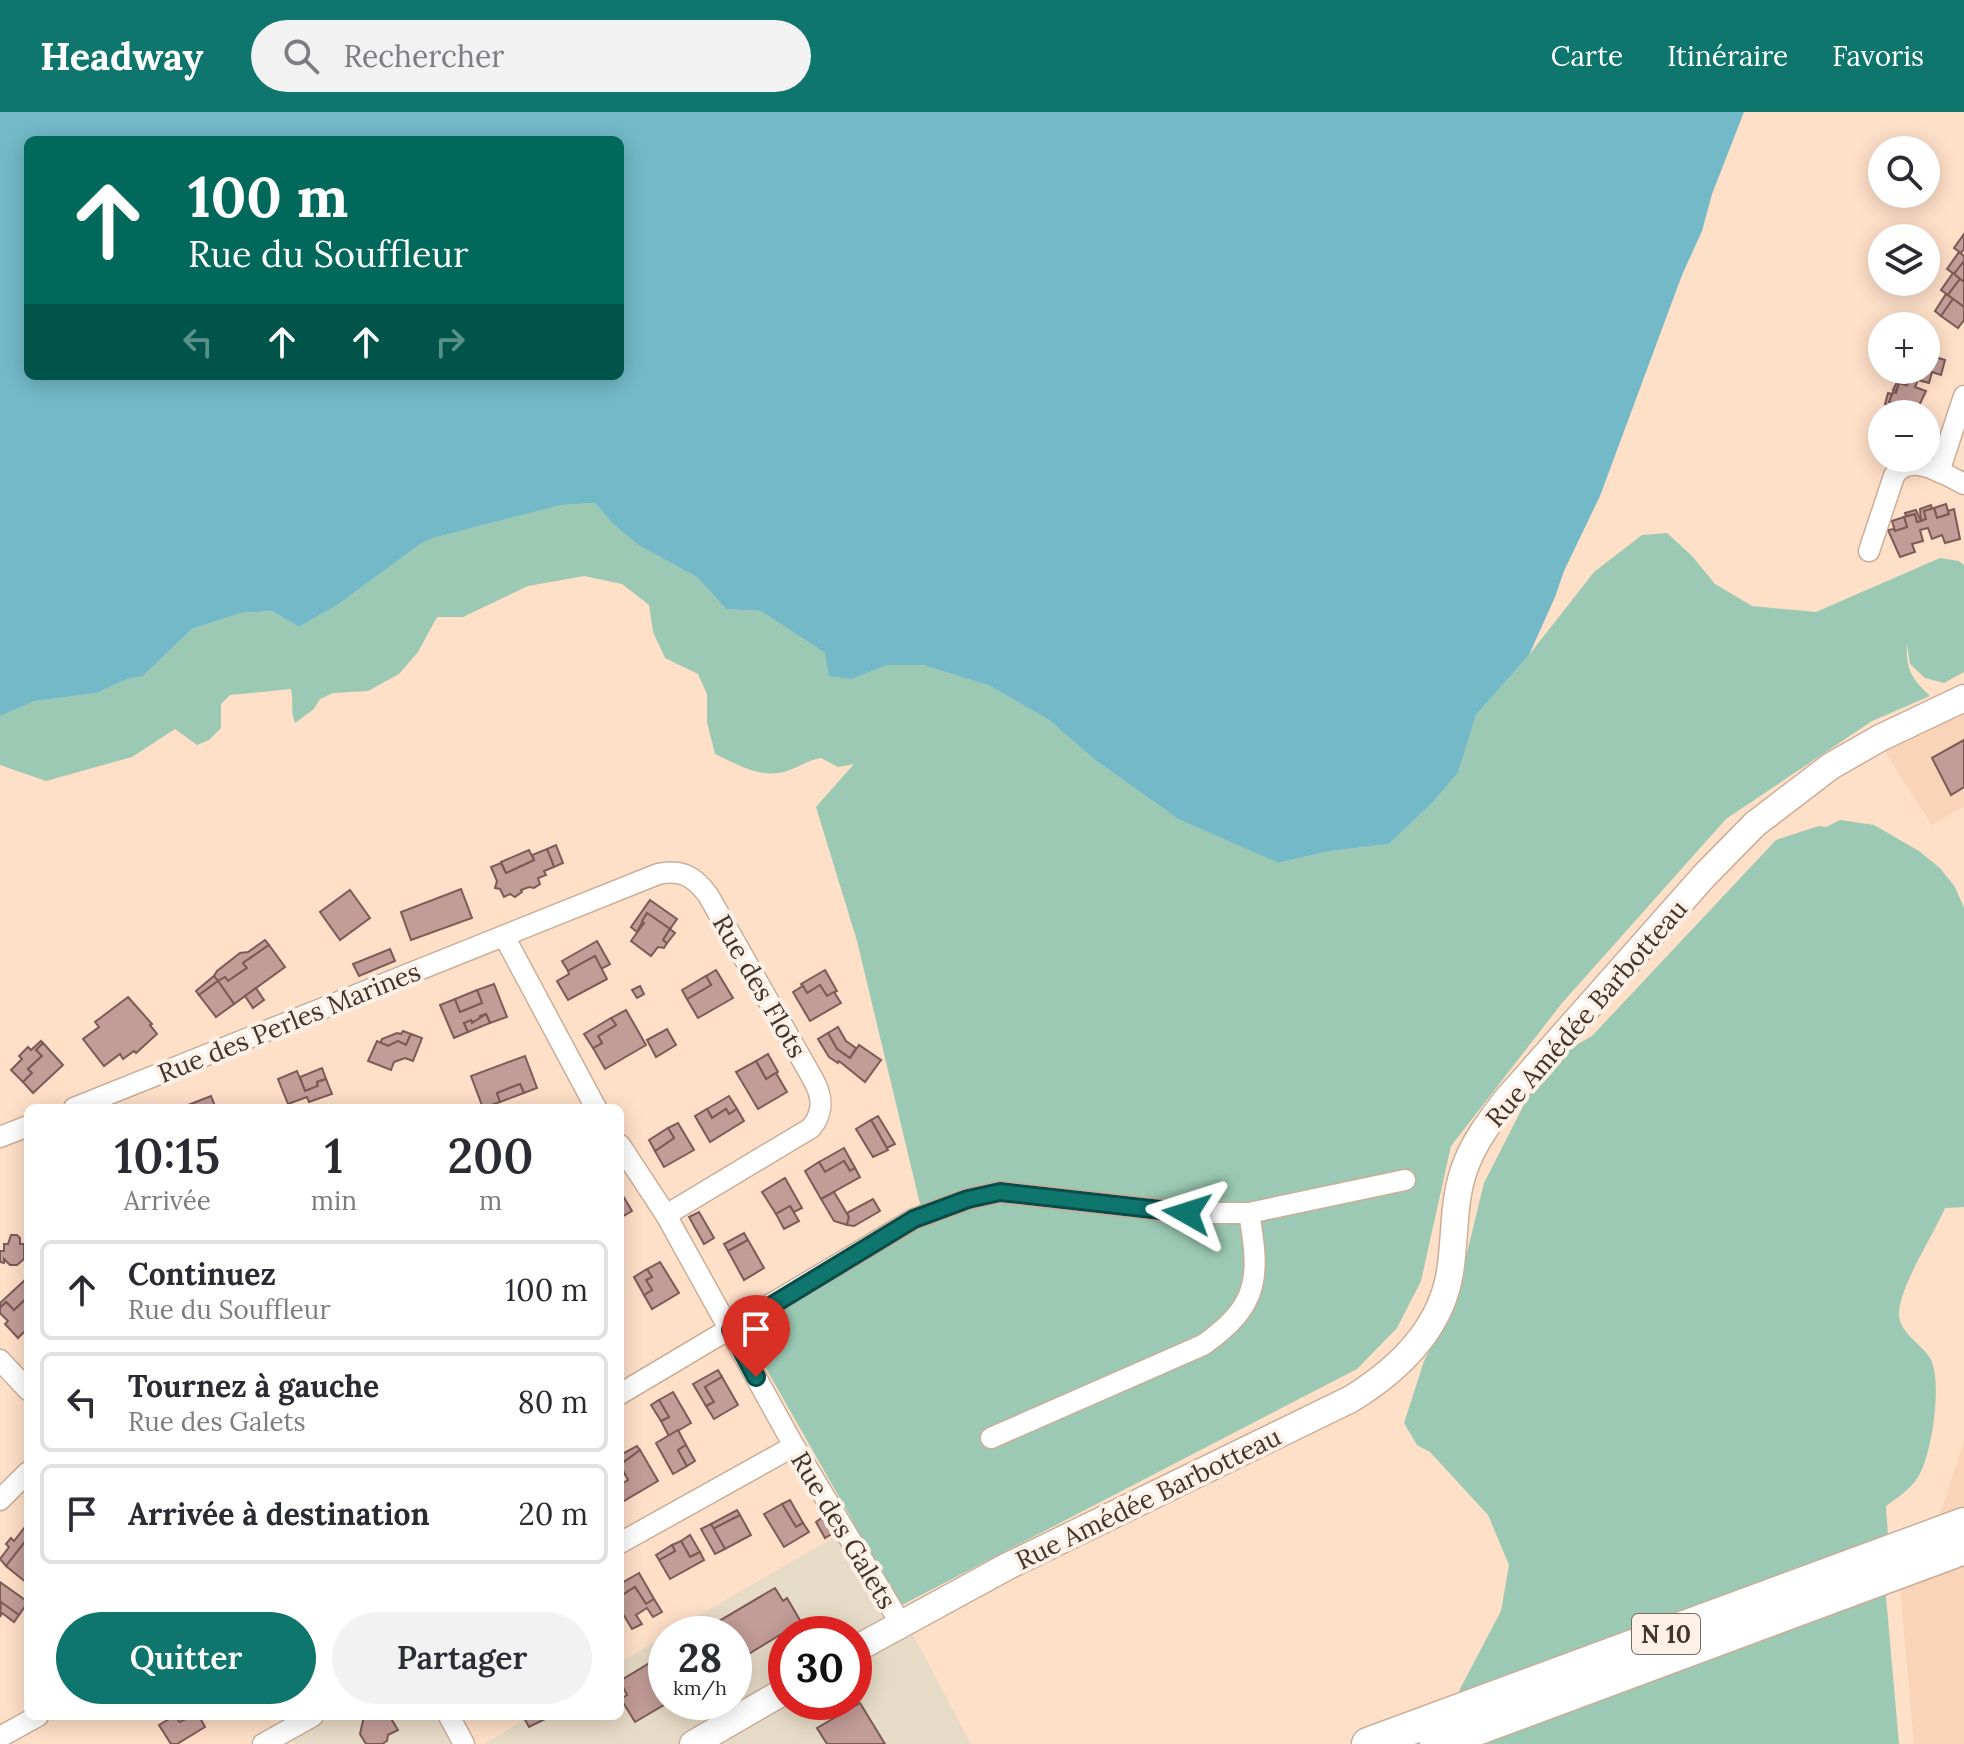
<!DOCTYPE html>
<html lang="fr">
<head>
<meta charset="utf-8">
<style>
  body { margin:0; font-family:Lora,serif; background:#f2f2f3; color:#2b2b33; height:100vh; display:flex; flex-direction:column; font-size:30px; white-space:nowrap }
  * { box-sizing:border-box; margin:0 }
  p { font-size:26px; color:#7c7c81 }
  .icon { flex:none; width:44px; height:44px; fill:none; stroke:currentColor; stroke-width:2; stroke-linecap:round; stroke-linejoin:round }
  .map { position:relative; flex:1; overflow:hidden }
  .side { position:absolute; left:24px; top:992px; width:600px; height:616px; display:flex; flex-direction:column; background:#fff; border-radius:12px; box-shadow:0 4px 20px #0003 }
  .side>* { flex:none }
  .banner { position:absolute; left:24px; top:24px; width:600px; height:244px; border-radius:12px; box-shadow:0 4px 20px #0003; background:#00695c; color:#fff; overflow:hidden }
  .tools { position:absolute; left:1868px; top:24px; display:grid; gap:16px }
  .tools a { display:grid; place-items:center; width:72px; height:72px; border-radius:50%; background:#fff; box-shadow:0 4px 20px #0003; font-size:40px }
  .speed { position:absolute; left:648px; top:1504px; display:flex; gap:16px; font-size:40px; font-weight:700; text-align:center }
  .speed>* { display:grid; place-content:center; width:104px; height:104px; border-radius:50%; background:#fff; box-shadow:0 4px 20px #0003; line-height:1 }
  .speed small { font-size:20px; font-weight:400 }
  .speed .limit { border:12px solid #d22; background:#fff; color:#111 }
  .pin { position:absolute; display:grid; place-items:center; width:68px; height:68px; color:#fff; margin:-82px -34px; border-radius:50% 50% 50% 0; rotate:-45deg; box-shadow:0 0 8px #0007 }
  .pin .icon { rotate:45deg }
  .me { position:absolute; width:88px; margin:-44px; rotate:276deg; stroke-linejoin:round; filter:drop-shadow(0 0 6px #0008) }
  .turn { display:flex; align-items:center; gap:28px; height:168px; padding:0 32px; font-size:36px }
  .turn .icon { width:104px; height:104px; stroke-width:2.5 }
  .turn b { display:block; font-size:56px; line-height:68px }
  .lanes { display:flex; align-items:center; height:76px; padding:0 32px; background:#0003; justify-content:center; gap:40px; direction:ltr }
  .lanes .off { opacity:.35 }
  .eta { display:flex; justify-content:space-evenly; align-items:center; height:136px; text-align:center }
  .eta b { font-size:48px; font-weight:600; line-height:56px }
  .primary-button { display:flex; gap:16px; margin-top:auto; padding:16px 32px }
  .primary-button a { flex:1; height:92px; border-radius:48px; background:#0f766e; color:#fff; font-size:32px; font-weight:600; line-height:92px; text-align:center }
  .primary-button a+a { background:#f2f2f3; color:#2b2b33 }
  ul { padding:0; list-style:none }
  li { display:flex; align-items:center; gap:24px; height:100px; margin:0 16px 12px; padding:0 16px; border:4px solid #e1e1e2; border-radius:12px }
  li div { flex:1 }
  li b { display:block; font-size:30px }
  li em { font-style:normal }
  header { display:flex; align-items:center; gap:48px; box-sizing:border-box; height:112px; padding:0 40px; background:#0f766e; color:#fff }
  header strong { font-size:38px }
  nav { display:flex; gap:44px; margin-inline-start:auto; font-size:28px }
  .search { width:560px; height:72px; background:#f2f2f3; display:flex; align-items:center; gap:20px; box-sizing:border-box; padding:0 28px; border-radius:44px; color:#7c7c81; font-size:30px }
  .map>svg:first-child { display:block }
</style>
</head>
<body>
<header>
<strong>Headway</strong>
<div class="search"><svg class="icon" aria-label="search" viewBox="0 0 24 24"><circle cx="10" cy="10" r="6"/><path d="M15 15l6 6"/></svg>Rechercher</div>
<nav><a>Carte</a><a>Itinéraire</a><a>Favoris</a></nav>
</header>
<div class="map">
<svg width="1964" height="1632" viewBox="0 0 1964 1632">
  <rect width="100%" height="100%" fill="#fedfc8"/>
  <g fill="#f9d4b8">
    <path d="M1964,590V694L1932,713L1882,635Z"/>
    <path d="M1964,1329V1632H1914L1900,1475L1943,1394Z"/>
  </g>
  <g fill="#e6dbc6" fill-rule="evenodd">
    <path d="M855,1413L971,1632H484L530,1604H620V1550L666,1523V1590H734V1522H667ZM786,1522H854V1590H786Z"/>
    <path d="M333,1604H441L459,1632H295L293,1628Z"/>
  </g>
  <g fill="#9bc9b3">
    <path d="M595,391L612,411L638,433L697,465L726,497L761,499L825,541L852,567L888,553H923L990,574L1049,608L1095,648L1178,707L1280,751L1330,739L1389,732L1432,691L1458,661L1476,603L1529,543L1594,460L1642,423L1667,421L1692,444L1715,472L1752,494L1816,500L1940,446L1959,449L1964,453V560L1944,571L1925,566L1910,552L1907,531C1906,558 1911,566 1930,584L1872,609L1726,707L1562,891L1451,1034L1421,1169L1397,1216L1357,1257L898,1495L855,1413L746,1221L920,1092L857,829L816,695L854,652L838,655L821,646C806,648 792,660 778,661C755,664 735,651 715,642L707,610V582L698,562L665,546L653,520L649,493L622,472L584,464L528,474L463,505H437L418,540L399,562L368,579L333,581L320,587L314,597L295,611C290,599 294,589 291,577L230,583L221,592V616L209,628L197,633L175,617L132,645L46,669L0,653V604L35,589L97,581L127,567L143,564L192,517L241,501L272,499L299,515L336,494L419,433L433,426L562,393Z"/>
    <path d="M1840,708L1874,713L1919,739L1940,756L1955,775L1964,796V1095L1945,1096C1933,1124 1899,1175 1899,1202C1899,1221 1922,1232 1930,1246C1943,1268 1932,1344 1918,1365C1911,1377 1897,1386 1886,1394L1888,1424L1886,1485L1899,1632H1447L1448,1620L1460,1577L1501,1499L1509,1453L1488,1403L1430,1340L1417,1333L1404,1311L1424,1249L1455,1190L1484,1071L1532,977L1566,939L1592,924L1776,728L1819,714L1826,715Z"/>
  </g>
  <path fill="#73b9c7" fill-rule="evenodd" d="M0,0H1744L1712,82L1702,119L1682,163L1600,384L1564,459L1555,485L1529,543L1476,603L1458,661L1432,691L1389,732L1330,739L1279,751L1178,707L1095,648L1049,608L990,574L923,553H888L852,567L829,564L825,541L761,499L726,497L697,465L638,433L612,411L595,391L562,393L433,426L419,433L336,494L299,515L272,499L241,501L192,517L143,564L127,567L97,581L35,589L0,604ZM28,28H620V264H28Z"/>
  <g fill="#c29c97" stroke="#7c5a56" stroke-width="2">
    <path d="M1964,122V137L1961,141L1954,136Z"/>
    <path d="M1959,140L1964,144V149L1954,162L1947,157Z"/>
    <path d="M1964,149V170L1954,162Z"/>
    <path d="M1953,161L1960,167L1948,183L1941,178Z"/>
    <path d="M1960,167L1964,170V195L1948,183Z"/>
    <path d="M1946,182L1953,187L1941,204L1935,199Z"/>
    <path d="M1953,187L1964,195V208L1958,216L1941,204Z"/>
    <path d="M1926,238L1933,241L1932,244L1945,248L1941,263L1932,260L1929,271L1918,268L1915,275L1926,279L1916,300L1905,296L1903,302H1894L1897,293L1889,290L1893,280L1896,281L1899,271L1907,273L1910,264L1902,262L1903,258H1926Z"/>
    <path d="M1900,258L1910,264L1909,269L1899,266Z"/>
    <path d="M1899,266L1909,269L1907,273L1899,271L1896,279L1893,278Z"/>
    <path d="M1888,281L1892,282L1889,290L1897,293L1896,297L1885,292Z"/>
    <path d="M1886,294L1896,297L1894,302L1886,299L1880,306Z"/>
    <path d="M1946,392L1949,402L1937,406L1934,396Z"/>
    <path d="M1931,393L1932,397L1924,399L1926,407L1921,409L1920,397Z"/>
    <path d="M1934,396L1937,406L1949,402L1948,399L1954,397L1960,427L1945,431L1942,423L1932,427L1928,416L1920,418L1923,429L1912,432L1915,440L1900,445L1888,418L1907,415L1904,405L1915,402L1917,410L1926,407L1924,399Z"/>
    <path d="M1916,398L1921,409L1917,410L1915,402L1906,404L1905,401Z"/>
    <path d="M1904,405L1907,415L1895,419L1892,409Z"/>
    <path d="M1964,628V675L1951,683L1932,646Z"/>
    <path d="M556,733L563,751L554,755L547,737Z"/>
    <path d="M547,737L554,755L544,759L546,763L538,766L540,772L534,776L529,775L521,778L522,780L515,785L510,782L504,785L500,777L495,776L497,769L491,755L501,751L506,761L534,748L532,743Z"/>
    <path d="M529,738L534,748L506,761L501,750Z"/>
    <path d="M461,777L472,806L411,828L401,800Z"/>
    <path d="M350,778L370,806L340,828L320,800Z"/>
    <path d="M650,788L677,807L670,817L647,801L637,820L631,815Z"/>
    <path d="M647,801L670,817L663,828L667,831L664,836L658,835L651,844L631,829L644,811L642,809Z"/>
    <path d="M670,817L675,821L667,831L663,828Z"/>
    <path d="M265,828L269,833L243,851L247,856L228,869L225,865L218,869L214,864L217,859L240,841L248,840Z"/>
    <path d="M597,829L610,852L601,857L595,844L568,859L562,849Z"/>
    <path d="M269,833L285,855L234,892L218,869L225,865L228,869L247,856L243,851Z"/>
    <path d="M390,837L395,849L359,864L353,852Z"/>
    <path d="M595,844L607,867L568,888L557,869L569,862L568,859Z"/>
    <path d="M716,858L733,886L698,906L687,887L711,873L706,864Z"/>
    <path d="M825,858L837,879L827,884L820,873L807,881L801,872Z"/>
    <path d="M214,864L218,869L199,883L196,879Z"/>
    <path d="M706,864L711,873L687,887L682,878Z"/>
    <path d="M218,869L234,892L216,905L199,883Z"/>
    <path d="M494,872L507,905L490,911L486,902L480,904L481,908L464,911L468,920L454,926L440,893L455,887L460,900L482,891L477,878Z"/>
    <path d="M820,873L827,884L834,880L841,891L810,909L793,880L803,874L807,881Z"/>
    <path d="M640,874L644,882L637,886L632,878Z"/>
    <path d="M256,876L264,888L253,896L245,884Z"/>
    <path d="M477,878L482,891L460,900L455,887Z"/>
    <path d="M128,885L152,912L150,913L157,922L136,941L134,939L123,947L120,942L104,954L83,927L99,915L95,910Z"/>
    <path d="M626,898L646,933L605,957L593,936L602,931L598,924L616,913L611,906Z"/>
    <path d="M486,902L490,911L468,920L464,911L471,908L472,911Z"/>
    <path d="M611,906L616,913L598,924L602,931L593,936L584,922Z"/>
    <path d="M838,915L846,929L856,936L850,946L837,937L828,921Z"/>
    <path d="M667,917L676,933L656,945L647,928Z"/>
    <path d="M403,919L411,922L406,933L398,929L388,934L380,931L382,927L397,921L401,922Z"/>
    <path d="M828,921L837,937L850,946L859,933L881,948L865,970L839,949L838,951L829,945L818,927Z"/>
    <path d="M411,922L422,926L413,949L405,946L394,950L391,958L368,949L377,929L388,934L398,929L406,933Z"/>
    <path d="M41,929L43,931L36,938L42,944L28,957L32,961L23,970L11,958L22,947L19,944L28,935L31,938Z"/>
    <path d="M43,931L63,953L33,981L23,970L32,961L28,957L42,944L36,938Z"/>
    <path d="M768,942L778,960L766,967L756,949Z"/>
    <path d="M525,944L537,976L524,981L520,972L497,981L500,990L483,996L471,964Z"/>
    <path d="M756,949L766,967L776,961L787,980L758,997L736,960Z"/>
    <path d="M322,956L326,967L317,970L318,974L305,979L300,965Z"/>
    <path d="M297,959L305,979L318,974L317,970L326,967L332,982L309,990L307,985L288,992L278,967Z"/>
    <path d="M520,972L524,981L500,990L497,981Z"/>
    <path d="M211,984L215,994L183,996V995Z"/>
    <path d="M729,984L737,997L729,1002L726,997L712,1006L707,997Z"/>
    <path d="M707,997L712,1006L726,997L729,1002L737,997L744,1009L710,1030L695,1004Z"/>
    <path d="M878,1004L895,1032L887,1036L871,1008Z"/>
    <path d="M871,1008L888,1038L873,1045L856,1017Z"/>
    <path d="M678,1011L694,1038L664,1055L655,1039L674,1026L668,1016Z"/>
    <path d="M668,1016L674,1026L655,1039L649,1028Z"/>
    <path d="M844,1036L855,1056L850,1059L844,1049L825,1060L819,1050Z"/>
    <path d="M844,1049L850,1059L855,1056L860,1065L821,1087L805,1059L819,1050L825,1060Z"/>
    <path d="M785,1066L802,1096L794,1100L790,1094L776,1102L762,1080Z"/>
    <path d="M620,1079L632,1099L620,1106Z"/>
    <path d="M834,1080L849,1105L847,1113L834,1109L821,1087Z"/>
    <path d="M873,1087L880,1099L854,1114L847,1113L849,1105L847,1101Z"/>
    <path d="M790,1094L799,1109L784,1117L776,1102Z"/>
    <path d="M699,1100L714,1126L704,1132L689,1105Z"/>
    <path d="M744,1121L748,1128L728,1139L724,1132Z"/>
    <path d="M11,1123H17L20,1126V1132H24V1147L17,1153H10L4,1147V1151L0,1150V1139H4V1132H8Z"/>
    <path d="M748,1128L764,1156L744,1168L728,1139Z"/>
    <path d="M660,1150L679,1181L652,1197L644,1183L652,1178L646,1168L652,1165L647,1157Z"/>
    <path d="M647,1157L652,1165L646,1168L652,1178L644,1183L634,1165Z"/>
    <path d="M25,1168L28,1171V1185L14,1198L6,1190L0,1196V1191Z"/>
    <path d="M28,1185V1216L18,1226L5,1212L8,1209L0,1201V1196L6,1190L14,1198Z"/>
    <path d="M718,1258L722,1265L705,1275L714,1290L706,1294L693,1272Z"/>
    <path d="M722,1265L738,1293L714,1307L706,1294L714,1290L705,1275Z"/>
    <path d="M673,1280L691,1311L669,1324L661,1309L669,1305L659,1288Z"/>
    <path d="M659,1288L669,1305L661,1309L651,1293Z"/>
    <path d="M678,1318L686,1333L678,1338L687,1354L673,1362L656,1331Z"/>
    <path d="M686,1333L695,1349L687,1354L678,1338Z"/>
    <path d="M637,1334L640,1338L620,1353V1343Z"/>
    <path d="M640,1338L658,1369L622,1390L620,1373L628,1368L620,1353Z"/>
    <path d="M790,1388L803,1411L796,1415L782,1392Z"/>
    <path d="M782,1392L796,1415L803,1411L809,1420L784,1435L764,1402Z"/>
    <path d="M737,1398L740,1403L713,1417L711,1412Z"/>
    <path d="M740,1403L751,1423L725,1437L713,1417Z"/>
    <path d="M823,1405L833,1421L825,1426L816,1410Z"/>
    <path d="M711,1412L725,1437L715,1442L701,1417Z"/>
    <path d="M25,1415L28,1418V1426L6,1454L0,1447L9,1435L6,1432L11,1426L14,1429Z"/>
    <path d="M690,1423L700,1440L690,1445L681,1429Z"/>
    <path d="M28,1426V1472L6,1454Z"/>
    <path d="M681,1429L690,1445L700,1440L704,1448L670,1467L659,1448L675,1439L672,1433Z"/>
    <path d="M672,1433L675,1439L659,1448L656,1443Z"/>
    <path d="M639,1461L654,1487L646,1492L635,1475L624,1482L620,1476V1472Z"/>
    <path d="M0,1470L28,1490L19,1503L0,1491Z"/>
    <path d="M635,1475L646,1492L654,1487L662,1500L653,1505L647,1496L636,1503L642,1512L632,1517L620,1497V1476L624,1482Z"/>
    <path d="M775,1476L783,1489L787,1486L801,1510L734,1551V1522H697Z"/>
    <path d="M1,1490L19,1503L14,1510L2,1501L0,1505Z"/>
    <path d="M666,1541V1590H669L635,1610L621,1587L627,1583L620,1569Z"/>
    <path d="M860,1591L885,1632H827L817,1616Z"/>
    <path d="M174,1604L180,1610L191,1604H199L205,1615L177,1632H171L159,1613Z"/>
    <path d="M364,1604H393L392,1608L398,1618L388,1623L387,1629L382,1632H366L360,1622Z"/>
    <path d="M523,1604H551L529,1615Z"/>
  </g>
  <g fill="none" stroke-linecap="round" stroke-linejoin="round">
    <g stroke="#cbae98" stroke-width="23">
      <g id="minor">
        <path d="M1939,360L1964,284"/>
        <path d="M1869,439L1894,364C1909,339 1945,362 1964,372"/>
        <path d="M504,824L596,996"/>
        <path d="M74,996L658,762C681,757 694,764 708,783L813,967C823,985 824,1000 811,1016L666,1103"/>
        <path d="M0,1025L28,1014"/>
        <path d="M620,1033L666,1103L794,1334L901,1512"/>
        <path d="M0,1248L28,1278"/>
        <path d="M620,1282L914,1107L968,1087L1000,1080L1187,1101H1249L1405,1068"/>
        <path d="M991,1326L1203,1233C1260,1193 1260,1165 1249,1101"/>
        <path d="M0,1388L28,1360"/>
        <path d="M620,1431L794,1334"/>
        <path d="M449,1604L464,1632"/>
        <path d="M0,1625L38,1604"/>
        <path d="M263,1632L313,1604"/>
      </g>
    </g>
    <g stroke="#cbae98" stroke-width="29">
      <g id="tertiary">
        <path d="M854,1538L1008,1454L1351,1287C1398,1258 1441,1217 1450,1160C1456,1124 1452,1085 1467,1050C1476,1027 1491,1008 1506,988L1704,764L1755,712L1831,654L1880,626L1964,586"/>
        <path d="M693,1632L786,1578"/>
      </g>
    </g>
    <g stroke="#cbae98" stroke-width="35">
      <g id="primary">
        <path d="M1368,1632L1964,1412"/>
        <path d="M1436,1632L1964,1436"/>
      </g>
    </g>
    <use href="#minor" stroke="#fff" stroke-width="20"/>
    <use href="#tertiary" stroke="#fff" stroke-width="26"/>
    <use href="#primary" stroke="#fff" stroke-width="32"/>
  </g>
  <g fill="none" stroke-linecap="round" stroke-linejoin="round">
    <g stroke="#0a4d48" stroke-width="20">
      <path id="route" d="M756,1265L731,1218L914,1107L968,1087L1000,1080L1187,1101"/>
    </g>
    <use href="#route" stroke="#0f766e" stroke-width="14"/>
  </g>
  <g text-anchor="middle" dominant-baseline="central" stroke-width="8" stroke-linejoin="round" paint-order="stroke">
    <rect fill="#fdf1e7" stroke="#796d63" stroke-width="2" x="1632" y="1502" width="68" height="40" rx="6"/>
    <g font-size="24" font-weight="bold" fill="#40342b">
      <text x="1666" y="1522">N 10</text>
    </g>
    <g font-size="26" fill="#40342b" stroke="#fdf1e7">
      <text transform="translate(760 874) rotate(60)">Rue des Flots</text>
      <text transform="translate(1586 901) rotate(-49)">Rue Amédée Barbotteau</text>
      <text transform="translate(289 910) rotate(-22)">Rue des Perles Marines</text>
      <text transform="translate(1148 1386) rotate(-26)">Rue Amédée Barbotteau</text>
      <text transform="translate(844 1418) rotate(59)">Rue des Galets</text>
    </g>
  </g>
</svg>
<div class="tools">
<a><svg class="icon" aria-label="search" viewBox="0 0 24 24"><circle cx="10" cy="10" r="6"/><path d="M15 15l6 6"/></svg></a>
<a><svg class="icon" aria-label="layers" viewBox="0 0 24 24"><path d="M12 4l9 5-9 5-9-5zM3 14l9 5 9-5"/></svg></a>
<a>+</a>
<a>−</a>
</div>
<div class="speed"><div>28<small>km/h</small></div><div class="limit">30</div></div>
<div class="pin" style="left:756px;top:1265px;background:#d93025"><svg class="icon" aria-label="arrive" viewBox="0 0 24 24"><path d="M6 21V4h12l-3 4 3 4H6"/></svg></div>
<svg class="me" style="left:1187px;top:1101px" viewBox="-20 -20 40 40"><path d="M0-17L14 15 0 8-14 15z" fill="#0f766e" stroke="#fff" stroke-width="4"/></svg>
<div class="banner">
<div class="turn"><svg class="icon" aria-label="ahead" viewBox="0 0 24 24"><path d="M12 20V5M6 11l6-6 6 6"/></svg><div><b>100 m</b>Rue du Souffleur</div></div>
<div class="lanes"><svg class="icon off" aria-label="left" viewBox="0 0 24 24"><path d="M17 20v-9H6M10 6l-5 5 5 5"/></svg><svg class="icon" aria-label="ahead" viewBox="0 0 24 24"><path d="M12 20V5M6 11l6-6 6 6"/></svg><svg class="icon" aria-label="ahead" viewBox="0 0 24 24"><path d="M12 20V5M6 11l6-6 6 6"/></svg><svg class="icon off" aria-label="right" viewBox="0 0 24 24"><path d="M7 20v-9h11M14 6l5 5-5 5"/></svg></div>
</div>
<section class="side">
<div class="eta">
<div><b>10:15</b><p>Arrivée</p></div>
<div><b>1</b><p>min</p></div>
<div><b>200</b><p>m</p></div>
</div>
<ul>
<li><svg class="icon" aria-label="ahead" viewBox="0 0 24 24"><path d="M12 20V5M6 11l6-6 6 6"/></svg><div><b>Continuez</b><p>Rue du Souffleur</p></div><em>100 m</em></li>
<li><svg class="icon" aria-label="left" viewBox="0 0 24 24"><path d="M17 20v-9H6M10 6l-5 5 5 5"/></svg><div><b>Tournez à gauche</b><p>Rue des Galets</p></div><em>80 m</em></li>
<li><svg class="icon" aria-label="arrive" viewBox="0 0 24 24"><path d="M6 21V4h12l-3 4 3 4H6"/></svg><div><b>Arrivée à destination</b></div><em>20 m</em></li>
</ul>
<div class="primary-button"><a>Quitter</a><a>Partager</a></div>
</section>
</div>
</body>
</html>
